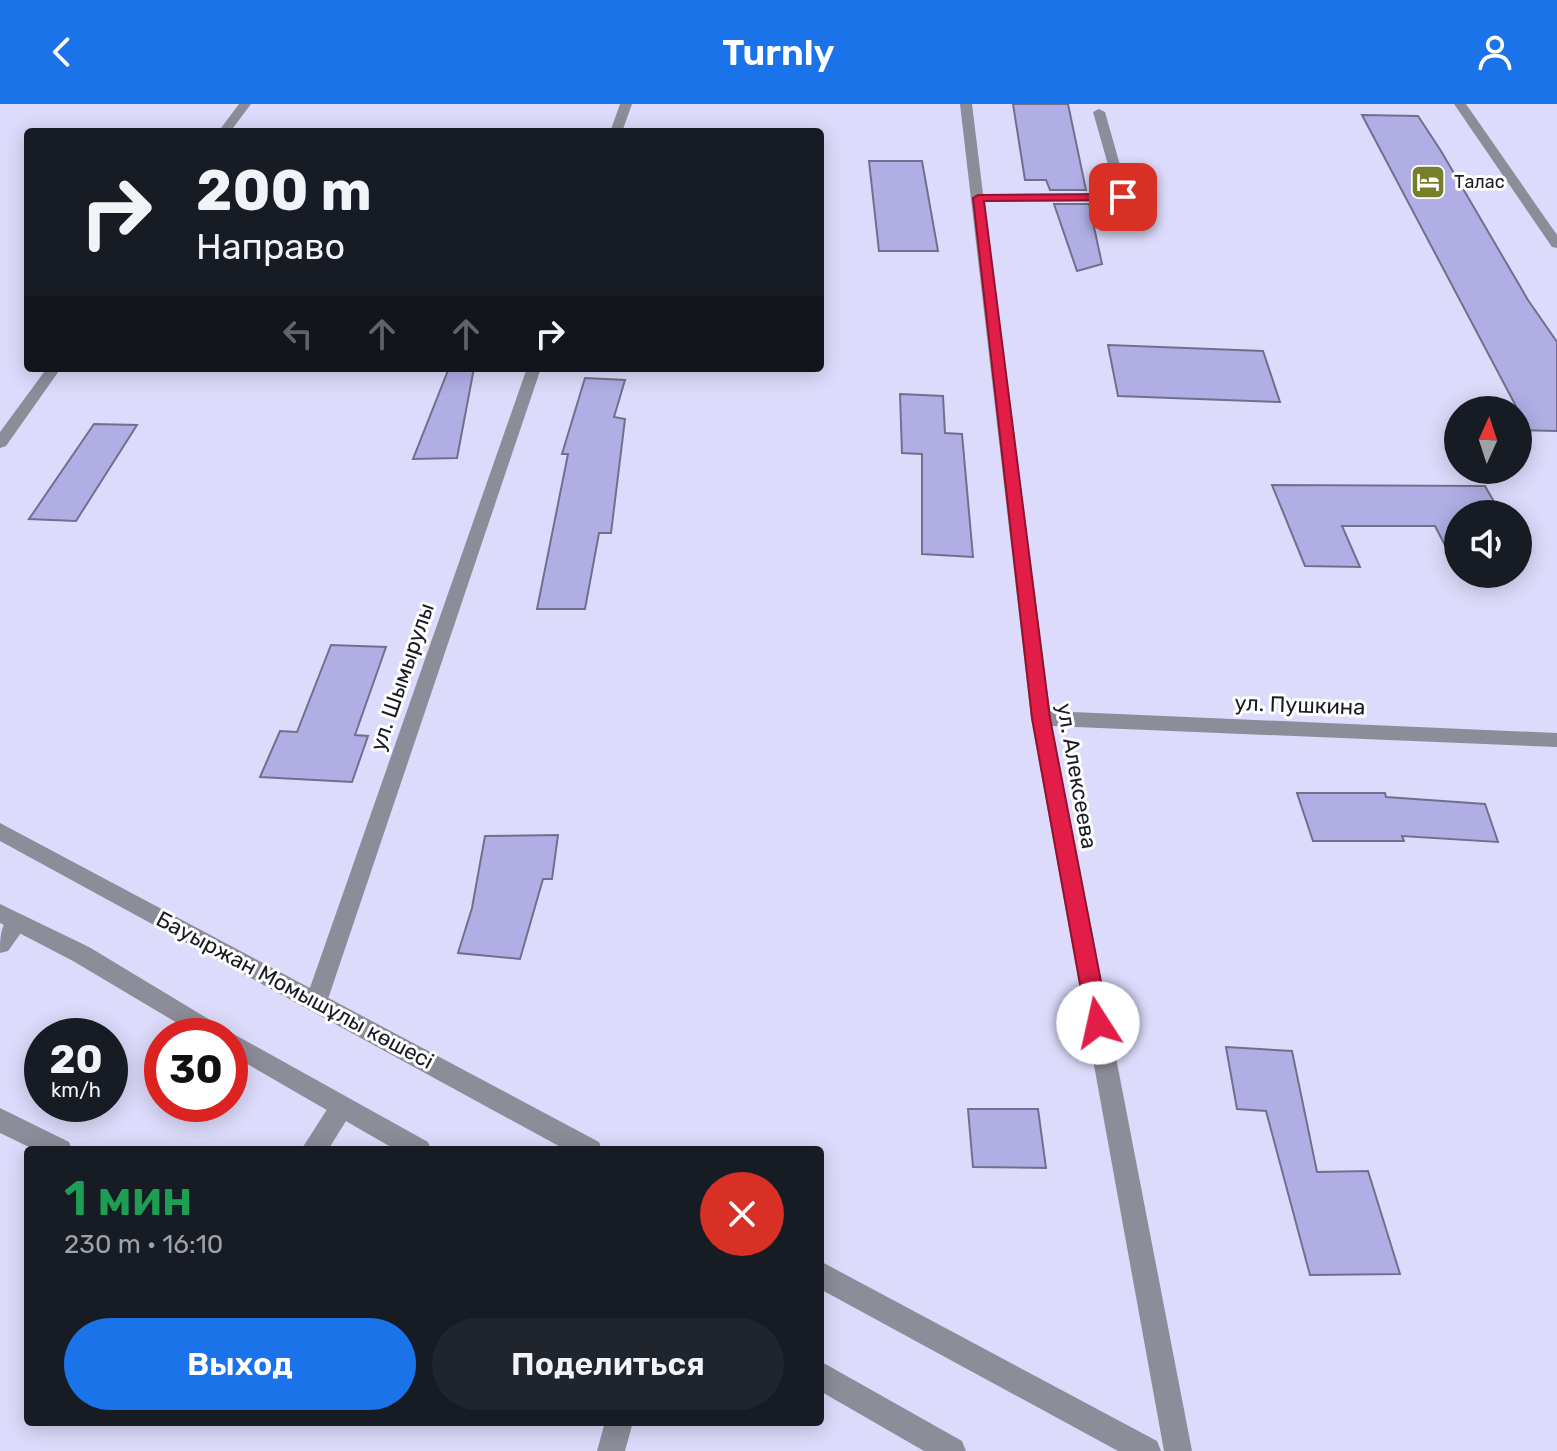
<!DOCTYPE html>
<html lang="ru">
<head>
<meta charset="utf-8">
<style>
  body { margin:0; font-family:Rubik,sans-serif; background:#20242c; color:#f1f3f6; height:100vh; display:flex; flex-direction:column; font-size:30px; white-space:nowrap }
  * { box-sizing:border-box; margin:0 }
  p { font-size:26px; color:#9ea1a6 }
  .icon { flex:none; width:44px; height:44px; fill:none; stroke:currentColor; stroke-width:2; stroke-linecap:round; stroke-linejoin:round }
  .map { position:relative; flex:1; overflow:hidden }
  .panel { position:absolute; left:24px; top:1042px; width:800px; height:280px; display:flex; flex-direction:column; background:#171b24; border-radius:8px; box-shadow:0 4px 20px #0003 }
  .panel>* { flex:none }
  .top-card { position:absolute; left:24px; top:24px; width:800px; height:244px; border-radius:8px; box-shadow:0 4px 20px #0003; background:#171b24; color:#f1f3f6; overflow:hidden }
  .needle { width:52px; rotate:3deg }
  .fabs { position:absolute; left:1444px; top:292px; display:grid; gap:16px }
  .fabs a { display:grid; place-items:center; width:88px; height:88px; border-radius:50%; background:#171b24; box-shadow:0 4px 20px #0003; font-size:40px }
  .speed { position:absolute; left:24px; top:914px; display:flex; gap:16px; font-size:40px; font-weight:700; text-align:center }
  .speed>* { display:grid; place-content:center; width:104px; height:104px; border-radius:50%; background:#171b24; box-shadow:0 4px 20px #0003; line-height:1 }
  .speed small { font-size:20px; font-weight:400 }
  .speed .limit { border:12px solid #d22; background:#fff; color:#111 }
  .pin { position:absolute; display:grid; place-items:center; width:68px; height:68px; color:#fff; margin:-34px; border-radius:16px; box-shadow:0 4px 12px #0006 }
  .me { position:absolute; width:88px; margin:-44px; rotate:350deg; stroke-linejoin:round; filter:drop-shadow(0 0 6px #0008) }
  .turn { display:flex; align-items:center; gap:28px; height:168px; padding:0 40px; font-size:36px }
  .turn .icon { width:104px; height:104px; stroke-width:2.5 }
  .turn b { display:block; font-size:56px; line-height:68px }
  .lanes { display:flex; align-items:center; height:76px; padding:0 40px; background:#0003; justify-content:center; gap:40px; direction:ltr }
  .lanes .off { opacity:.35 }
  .round { display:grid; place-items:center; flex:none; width:84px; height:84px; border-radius:42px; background:#20242c }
  .headline { display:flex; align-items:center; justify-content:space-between; height:136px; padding:0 40px }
  h1 { font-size:48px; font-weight:600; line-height:60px; color:#1e9e55 }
  .action { display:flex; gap:16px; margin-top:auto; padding:16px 40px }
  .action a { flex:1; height:92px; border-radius:48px; background:#1a73e8; color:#fff; font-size:32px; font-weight:600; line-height:92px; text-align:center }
  .action a+a { background:#20242c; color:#f1f3f6 }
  header { display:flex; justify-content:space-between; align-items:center; height:104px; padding:0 40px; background:#1a73e8; color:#fff; font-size:36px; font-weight:600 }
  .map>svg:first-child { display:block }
</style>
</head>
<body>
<header><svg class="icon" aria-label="back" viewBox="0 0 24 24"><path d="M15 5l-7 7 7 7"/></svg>Turnly<svg class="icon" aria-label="person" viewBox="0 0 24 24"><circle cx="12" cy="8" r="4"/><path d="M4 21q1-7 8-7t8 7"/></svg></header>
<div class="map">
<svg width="1557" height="1347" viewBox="0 0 1557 1347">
  <rect width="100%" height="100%" fill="#dcdbfb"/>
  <g fill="#b1aee6" stroke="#71708c" stroke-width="2">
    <path d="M1013,0H1068L1086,86H1050L1046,76H1025Z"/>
    <path d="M1362,11L1418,12L1441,47L1528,196L1557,238V327L1518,326V306Z"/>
    <path d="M869,57H922L938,147H879Z"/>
    <path d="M1054,100H1089L1102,160L1077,167Z"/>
    <path d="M1108,241L1263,247L1280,298L1118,292Z"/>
    <path d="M449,264H474L457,354L413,355Z"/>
    <path d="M585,274L625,276L614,313L625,315L611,429H599L585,505H537L568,350H562Z"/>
    <path d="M900,290L943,292L945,329L962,330L973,453L922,450V350L902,349Z"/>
    <path d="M94,320L137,321L76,417L29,415Z"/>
    <path d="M1272,381L1485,382L1501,410H1458V466L1435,422H1342L1360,463L1305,462Z"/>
    <path d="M331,541L386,543L355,631L368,632L352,678L260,673L280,627L297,628Z"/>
    <path d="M1297,689H1385L1386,693L1485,700L1498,738L1402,732L1404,737H1313Z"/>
    <path d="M558,731L552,775H543L520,855L458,849L472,804L485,732Z"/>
    <path d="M1226,943L1292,947L1317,1068L1368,1067L1400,1170L1310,1171L1266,1007L1237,1005Z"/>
    <path d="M968,1005H1038L1046,1064L973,1063Z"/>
  </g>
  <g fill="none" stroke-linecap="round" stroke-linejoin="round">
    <g fill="#8d8d9a" fill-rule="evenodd">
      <path d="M17,810L25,812L28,819L8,847L0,849C0,832 0,816 17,810Z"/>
      <path d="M342,993L351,996L354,1004L328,1046H301L333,996Z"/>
      <path d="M0,1004L69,1038L72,1046H35L0,1029Z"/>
    </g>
    <g fill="#8d8d9a" fill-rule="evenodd">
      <path d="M239,0H251L230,28H218Z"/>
      <path d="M620,0H632L622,28H610Z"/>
      <path d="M960,0H972L983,90L1116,89L1093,8L1099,5L1105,8L1129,93L1123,97L984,98L1050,607L1557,629V643L1052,622L1192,1347H1164L1031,614Z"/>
      <path d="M47,264H61L6,342L0,344V328Z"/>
      <path d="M527,264H541L327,898L324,905L316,908L308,905L305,898Z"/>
      <path d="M605,1318H633L625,1347H597Z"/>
    </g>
    <g fill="#8d8d9a" fill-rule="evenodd">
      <path d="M1454,0H1466L1557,131V144L1552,143Z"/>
      <path d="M0,719L599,1038L602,1046H566L0,737Z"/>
      <path d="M0,800L89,843L230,928L428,1038L431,1046H396L230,950V932H199L73,857L0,819Z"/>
      <path d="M820,1157L1157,1337L1161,1347H1118L820,1185Z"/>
      <path d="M820,1257L962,1337L966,1347H924L820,1287Z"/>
    </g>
  </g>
  <path fill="#e11d48" stroke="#92132f" stroke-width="2" d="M1123,90L1127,91V96L984,97L1050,614L1109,919L1105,926L1098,929L1091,926L1087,919L1032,614L973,94L978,91Z"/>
  <defs>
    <g id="hotel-square" transform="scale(1.8)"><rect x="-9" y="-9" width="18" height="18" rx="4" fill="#787f2a" stroke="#fff"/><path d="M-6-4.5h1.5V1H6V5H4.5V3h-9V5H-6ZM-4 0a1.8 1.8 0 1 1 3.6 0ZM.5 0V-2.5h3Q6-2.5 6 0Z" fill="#fff"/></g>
  </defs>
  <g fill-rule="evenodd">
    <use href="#hotel-square" x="1428" y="78"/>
  </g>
  <g text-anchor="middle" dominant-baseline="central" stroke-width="6" stroke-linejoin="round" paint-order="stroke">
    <g font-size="18" fill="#1b1b26" stroke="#fff" text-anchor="start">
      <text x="1454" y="78">Талас</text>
    </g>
    <g font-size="22" fill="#1b1b26" stroke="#fff">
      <text transform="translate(402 573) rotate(-71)">ул. Шымырулы</text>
      <text transform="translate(1300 601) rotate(2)">ул. Пушкина</text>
      <text transform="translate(1077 672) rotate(80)">ул. Алексеева</text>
      <text transform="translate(295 886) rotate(28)">Бауыржан Момышұлы көшесі</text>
    </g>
  </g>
</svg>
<div class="fabs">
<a><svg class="needle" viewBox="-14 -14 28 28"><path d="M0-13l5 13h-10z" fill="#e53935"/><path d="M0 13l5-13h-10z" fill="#9ea1a6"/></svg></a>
<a><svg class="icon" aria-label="sound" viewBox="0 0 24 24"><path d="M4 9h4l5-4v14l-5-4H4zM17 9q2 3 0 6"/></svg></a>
</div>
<div class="speed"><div>20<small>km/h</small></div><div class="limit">30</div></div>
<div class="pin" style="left:1123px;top:93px;background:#d93025"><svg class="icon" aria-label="arrive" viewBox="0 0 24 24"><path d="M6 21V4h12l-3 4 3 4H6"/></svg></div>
<svg class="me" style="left:1098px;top:919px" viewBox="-20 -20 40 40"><circle r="19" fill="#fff"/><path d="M0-13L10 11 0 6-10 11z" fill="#e11d48"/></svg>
<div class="top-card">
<div class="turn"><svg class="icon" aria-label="right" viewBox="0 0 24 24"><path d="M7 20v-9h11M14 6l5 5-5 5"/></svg><div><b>200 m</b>Направо</div></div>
<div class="lanes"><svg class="icon off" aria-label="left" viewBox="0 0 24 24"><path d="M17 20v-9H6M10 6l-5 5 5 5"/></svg><svg class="icon off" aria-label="ahead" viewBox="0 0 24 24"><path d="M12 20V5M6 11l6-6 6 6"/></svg><svg class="icon off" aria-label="ahead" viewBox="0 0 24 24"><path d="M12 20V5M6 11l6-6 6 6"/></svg><svg class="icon" aria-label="right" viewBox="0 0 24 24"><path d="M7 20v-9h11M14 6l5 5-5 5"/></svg></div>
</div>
<section class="panel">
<div class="headline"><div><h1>1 мин</h1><p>230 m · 16:10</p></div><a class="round" style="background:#d93025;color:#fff"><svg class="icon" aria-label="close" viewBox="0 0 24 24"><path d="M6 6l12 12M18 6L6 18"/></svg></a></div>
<div class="action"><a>Выход</a><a>Поделиться</a></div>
</section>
</div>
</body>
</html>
